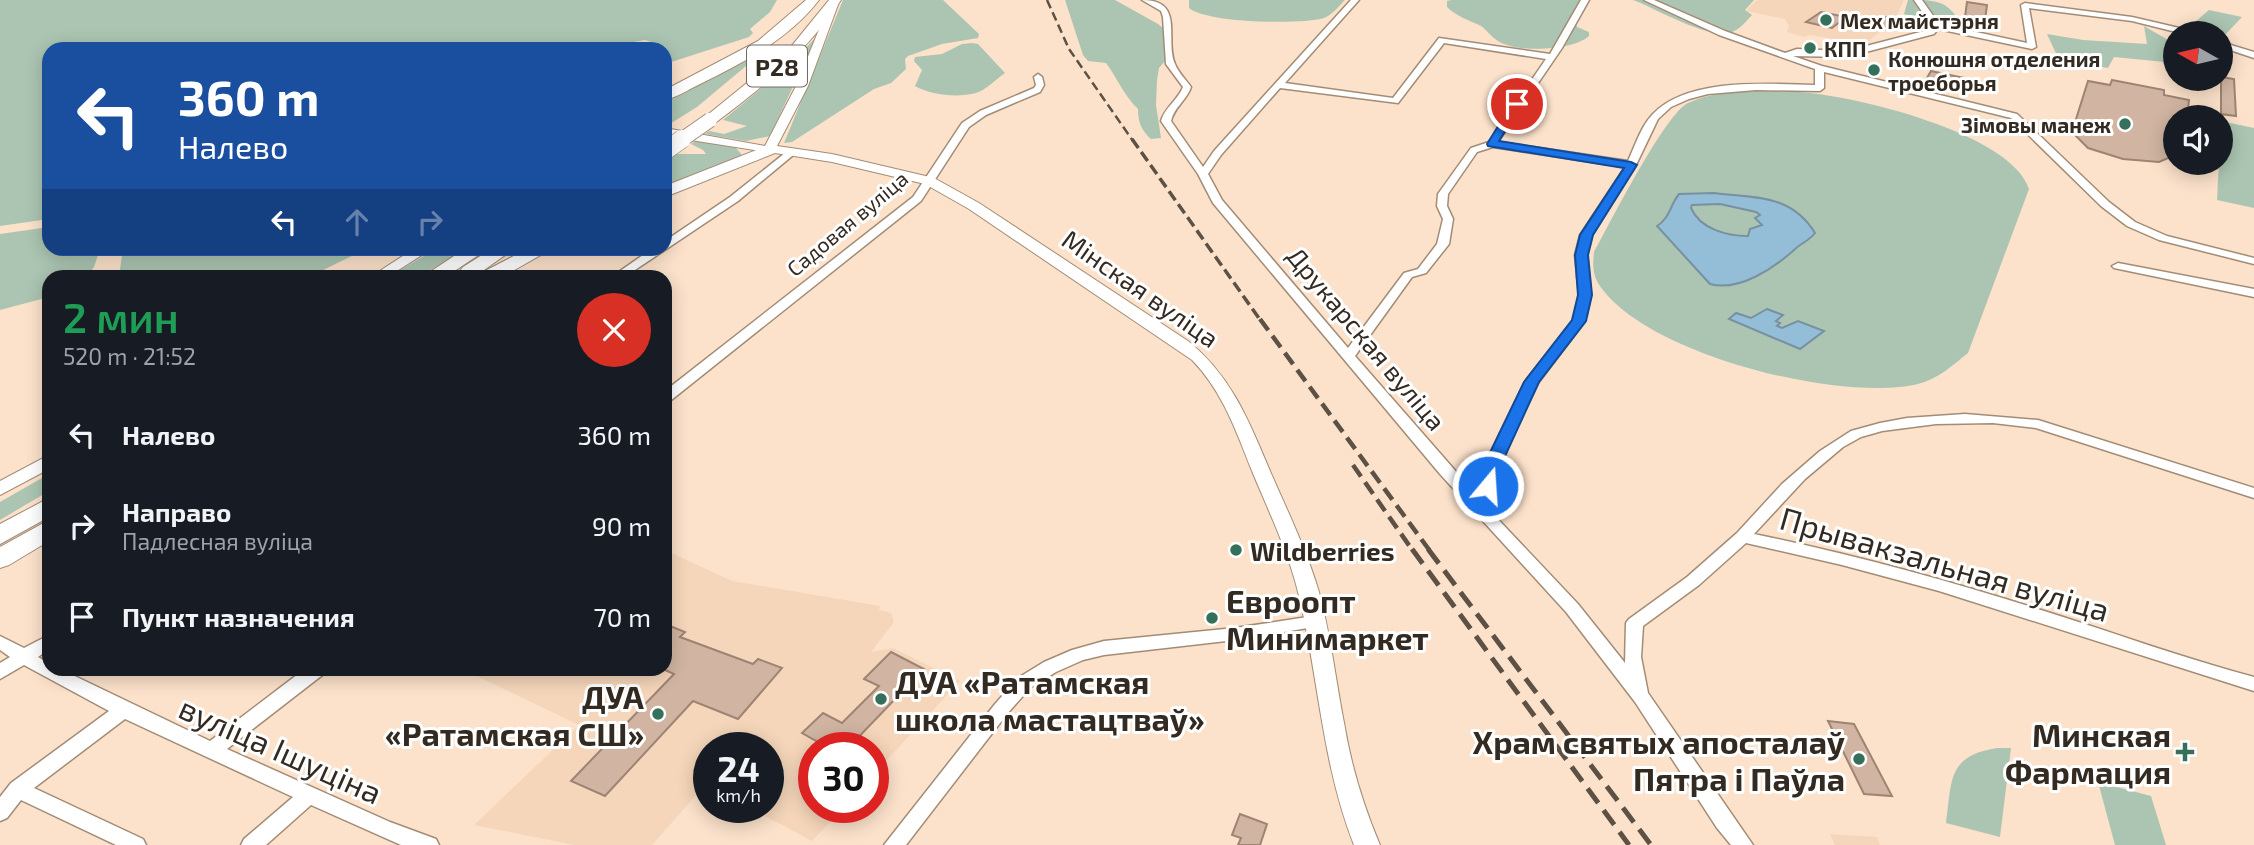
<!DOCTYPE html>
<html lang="ru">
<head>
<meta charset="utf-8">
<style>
  body { margin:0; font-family:"Exo 2",sans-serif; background:#20242c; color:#f1f3f6; height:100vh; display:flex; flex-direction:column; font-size:26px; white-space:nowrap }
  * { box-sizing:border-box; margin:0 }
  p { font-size:23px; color:#9ea1a6 }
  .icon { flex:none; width:38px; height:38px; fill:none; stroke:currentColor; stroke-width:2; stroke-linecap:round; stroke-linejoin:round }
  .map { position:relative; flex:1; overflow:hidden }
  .side { position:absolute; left:42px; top:270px; width:630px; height:406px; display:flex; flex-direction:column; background:#171b24; border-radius:21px; box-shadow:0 4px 18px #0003 }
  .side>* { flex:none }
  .top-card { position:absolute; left:42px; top:42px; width:630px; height:214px; border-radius:21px; box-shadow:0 4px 18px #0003; background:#1a4fa0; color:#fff; overflow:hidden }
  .needle { width:46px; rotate:278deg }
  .buttons { position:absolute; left:2163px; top:21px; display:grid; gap:14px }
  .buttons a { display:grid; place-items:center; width:70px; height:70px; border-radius:50%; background:#171b24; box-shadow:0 4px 18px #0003; font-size:35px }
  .speed { position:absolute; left:693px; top:732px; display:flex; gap:14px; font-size:35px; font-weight:700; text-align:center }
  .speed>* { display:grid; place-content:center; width:91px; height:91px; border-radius:50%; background:#171b24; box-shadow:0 4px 18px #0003; line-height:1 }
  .speed small { font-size:18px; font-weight:400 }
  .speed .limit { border:10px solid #d22; background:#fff; color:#111 }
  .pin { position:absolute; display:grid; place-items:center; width:60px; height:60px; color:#fff; margin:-30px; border:4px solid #fff; border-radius:50%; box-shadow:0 2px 7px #0007 }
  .me { position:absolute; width:77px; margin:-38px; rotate:18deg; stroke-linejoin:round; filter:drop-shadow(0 0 5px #0008) }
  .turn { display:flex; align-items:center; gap:24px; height:147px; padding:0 21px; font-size:32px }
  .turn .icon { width:91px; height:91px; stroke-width:2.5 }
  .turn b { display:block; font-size:49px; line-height:60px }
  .lanes { display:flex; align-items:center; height:66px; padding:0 21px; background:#0003; justify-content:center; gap:35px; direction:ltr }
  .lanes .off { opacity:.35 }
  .round { display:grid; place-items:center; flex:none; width:74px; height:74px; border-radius:37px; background:#20242c }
  .head { display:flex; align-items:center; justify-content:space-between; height:119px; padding:0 21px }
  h1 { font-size:42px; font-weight:600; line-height:52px; color:#1e9e55 }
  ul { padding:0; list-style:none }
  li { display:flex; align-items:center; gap:21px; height:91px; padding:0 21px }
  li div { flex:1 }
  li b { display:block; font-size:26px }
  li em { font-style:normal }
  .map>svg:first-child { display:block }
</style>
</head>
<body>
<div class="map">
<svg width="2254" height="845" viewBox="0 0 2254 845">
  <rect width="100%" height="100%" fill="#fce2cb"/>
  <g fill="#f5d6ba">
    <path d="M1757,0H1904L1895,19L1903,21L1892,31L1883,29L1865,44L1810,35L1804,37L1787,32L1789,26L1785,19L1746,11Z"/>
    <path d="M665,550L732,581L880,606L879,610L891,613L894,622L871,652L893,648L960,681L873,775V747H814V807H844L812,841L748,807H768V747H709V786L705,785L652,845H574L474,825L579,725L462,669L665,668Z"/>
    <path d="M1830,834L1877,837L1880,845H1835Z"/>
  </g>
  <g fill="#acc5b2">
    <path d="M0,0H777L770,12L750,29L753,33L749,37L665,64V49H653L658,44L645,40L595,49H49V219L0,226Z"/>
    <path d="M843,0H943L979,34L978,38L942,44L908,56L905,59L906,69L891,83L874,89L792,142L784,143Z"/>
    <path d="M1065,0H1115L1158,24L1173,36L1171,54L1159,68L1157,80L1156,105L1161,138L1151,139C1141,130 1138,122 1138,109C1125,97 1117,78 1106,63L1088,61L1083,55Z"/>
    <path d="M1189,0H1345C1339,6 1332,15 1324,18C1301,25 1206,23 1189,8Z"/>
    <path d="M1451,0H1585L1574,15L1577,27L1589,32V36C1573,51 1516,53 1498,41C1491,37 1487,30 1481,26C1469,20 1457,17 1447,7V1Z"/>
    <path d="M1633,0H1754L1745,10L1752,15C1747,20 1742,27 1736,30C1713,44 1656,8 1633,0Z"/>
    <path d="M1908,0C1937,0 1946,0 1961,23L1920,20L1904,14Z"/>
    <path d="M2209,10L2242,17L2224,36L2188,28Z"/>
    <path d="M2144,26L2175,44V63L2114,57L2108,68L2059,60L2047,34L2083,40L2147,44Z"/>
    <path d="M782,36L697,107L665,127V101L752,55Z"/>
    <path d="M816,37L770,136L746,141L705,134L709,131L724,134L747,126L723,120L792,63Z"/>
    <path d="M972,43L978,44L1005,73C996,79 986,90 976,93C957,98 931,95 915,86L922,70L914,61L915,57L942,54L962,44Z"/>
    <path d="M1799,92C1852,95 2012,133 2029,189L1968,353C1953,365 1938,379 1918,384C1841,403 1642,354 1598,283C1592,273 1593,262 1594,252C1610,223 1665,114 1688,103C1720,88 1764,92 1799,92Z"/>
    <path d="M2221,121L2254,128V208L2217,200Z"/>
    <path d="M697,140L736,148L742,155L665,188V160L674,154H706L703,150L691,144Z"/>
    <path d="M49,227V248L100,249L94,267L87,276H49V297L0,310V234Z"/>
    <path d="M123,249V248L366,249L311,276H119Z"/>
    <path d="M436,249H467L420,276H390Z"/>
    <path d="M49,474V491L0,520V502Z"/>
    <path d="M1997,748H2011L2000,837L1946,823C1952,780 1947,756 1997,748Z"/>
    <path d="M2098,782L2151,796L2166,845H2115Z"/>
  </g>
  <g fill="#94bdd8" stroke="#7791a1" stroke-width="2" fill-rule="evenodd">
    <path d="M1714,193C1755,198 1791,194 1815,233C1809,241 1801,243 1794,250C1774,268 1739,292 1710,284L1657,226C1670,218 1670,205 1679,194ZM1720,204L1756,212L1760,215L1755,218L1762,225L1750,229L1748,236C1727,236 1700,229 1691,208L1692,205Z"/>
    <path d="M1767,309L1783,315L1776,321L1780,323L1777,326L1782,328L1798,321L1824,331L1800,349L1729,319L1736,313L1751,318Z"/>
  </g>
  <g fill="#d1b5a2" stroke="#9e8472" stroke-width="2">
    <path d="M1967,2L1987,5L1985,20L1965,17Z"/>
    <path d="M1821,12L1846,17L1832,28L1806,22Z"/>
    <path d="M1885,17L1903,21L1891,31L1873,26Z"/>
    <path d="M1931,71L1964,78L1958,89L1924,83Z"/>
    <path d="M2221,77L2234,79L2236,116L2221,114Z"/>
    <path d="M2112,80L2164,90V95L2189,100L2187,117H2175V155L2159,162L2123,159L2088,148L2072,132L2088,81L2110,85Z"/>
    <path d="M665,624L685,632L680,637L753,664L758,659L782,668L738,719L693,701L605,796L571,781L674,674L665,670Z"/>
    <path d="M891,652L924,669L849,747H827L802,733L823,713L842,723L879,686L864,679Z"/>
    <path d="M1828,721L1854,724L1892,796L1864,794Z"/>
    <path d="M1240,814L1267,824L1260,845H1238L1241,838L1232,835Z"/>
  </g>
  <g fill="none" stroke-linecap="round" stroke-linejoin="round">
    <g stroke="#a38c76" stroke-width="3">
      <g id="minor">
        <path d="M1142,0C1186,0 1164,40 1175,64C1178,72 1186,80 1191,87C1187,100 1174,107 1171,121L1203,167L1214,151L1351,0H1359L1285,83L1393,98L1439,38L1550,54L1581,0H1589L1562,48L1498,142L1628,161C1635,146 1641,126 1653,114C1689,77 1768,84 1815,85V69L1719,35L1644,0H1654L1725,31L1785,53L1797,49L1847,51L1928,30L1932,26L1914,0H1922L1939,24L2027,43L2021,5L2025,3L2132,17L2192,31L2193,33H2180L2132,21L2029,8L2036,47L2032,49L1938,29L1934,34L1847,57L1793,56L1822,66L2017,114L2109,202L2135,222L2167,236L2254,258V264L2159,240L2127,226L2101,206L2011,118L1824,72V88L1820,91L1756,90L1708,94L1689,99L1671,107L1658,119L1636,165L1592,235L1587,255L1591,295L1585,321L1538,383L1498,467L1493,514L1578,604L1625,663L1626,623L1629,619L1687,577L1737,533L1782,484L1820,451L1851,431L1880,423L1907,418L1965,414L2038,420L2254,488V498L2036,428L1993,423L1936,424L1882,431L1861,437L1843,447L1805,479L1754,534C1851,554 1947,580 2041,610C2112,632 2182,658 2254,677V691L1939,591L1842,565L1746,543L1699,585L1643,626L1641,657L1648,693L1753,845H1731L1717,828L1635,702L1566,612L1440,474L1213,203L1198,174L1161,121C1165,107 1178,100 1183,87L1166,64L1163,17L1161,11ZM1444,43L1546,59L1489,142L1471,148L1438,194L1437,206L1443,219L1437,244L1418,269L1404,273L1348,348L1222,200L1208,174L1221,155L1280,88L1398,103ZM1493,147L1625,167L1580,235L1575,255L1579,295L1573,321L1525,382L1484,467L1480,499L1355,356L1412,277L1426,273L1449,244L1453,219L1447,206L1448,194L1477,152Z"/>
        <path d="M2221,42L2254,52V58L2221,47Z"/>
        <path d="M1038,74L1042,77L1044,85L1040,92L986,115L969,127L921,201L670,401L665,402V391L913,197L962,123L980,111L1034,88L1036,85L1034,77Z"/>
        <path d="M790,149L798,151L738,201L626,276H613L653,248H665V241L730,197Z"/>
        <path d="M2118,263L2254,289V297L2114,268L2112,266Z"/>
        <path d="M1314,616L1320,618L1323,622L1320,626L1235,640L1104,655L1083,660L1056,672L1030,688L1007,714L906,845H884L995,704L1018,678L1044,662L1072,650L1104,641L1235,628Z"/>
        <path d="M49,635V649L38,657L49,663V668H58L210,741L306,668H328L325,673L227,749L390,822L436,839L439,845H401L311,805L266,845H241L244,839L293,797L125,719L34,788L143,839L146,845H116L21,800L7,818L0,821V797L11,783L109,711L24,665L0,679V663L10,657L0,650V636L24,648Z"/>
      </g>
    </g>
    <g stroke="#a38c76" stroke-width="2">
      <g id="tertiary">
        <path d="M831,0L839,2L808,86L777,146L832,154L934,178L979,203L1188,341C1229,374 1247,416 1267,464C1285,506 1306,548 1319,592C1331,636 1336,683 1345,728C1352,769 1364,807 1380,845H1354C1322,764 1319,680 1299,596C1289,553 1269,512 1252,471C1236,431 1223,392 1192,360L969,209L925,184L832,162L665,136V128L765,146L796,86Z"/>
        <path d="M415,248H433L389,276H372Z"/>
        <path d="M49,455V469L0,495V481Z"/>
      </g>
    </g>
    <g stroke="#a38c76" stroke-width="2">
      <g id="trunk">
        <path d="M806,0H819C789,39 743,63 700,84C688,90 677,97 665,100V90L758,41Z"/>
        <path d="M829,0H841C808,51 763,87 715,123H705L702,120L705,117L790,48Z"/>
        <path d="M769,145L777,150L775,153L665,197V186Z"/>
        <path d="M466,248H489L447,276H424Z"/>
        <path d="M493,248H515L477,275H463L460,271L463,267Z"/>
        <path d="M529,248H553L504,276H480L483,272Z"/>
        <path d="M49,498V517L0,544V524Z"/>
        <path d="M49,520V541L9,565L0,568V547Z"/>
      </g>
    </g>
    <use href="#minor" fill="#fff" fill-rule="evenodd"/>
    <use href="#tertiary" fill="#fff" fill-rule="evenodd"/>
    <use href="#trunk" fill="#fff" fill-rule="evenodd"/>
    <path stroke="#5d5145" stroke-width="2.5" stroke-dasharray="9 4.5" stroke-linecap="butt" d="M1047,0L1069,49L1133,141"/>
    <path stroke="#5d5145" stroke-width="3.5" stroke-dasharray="11 5" stroke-linecap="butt" d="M1132,139L1261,321"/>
    <g stroke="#5d5145" stroke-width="4.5" stroke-dasharray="14 7" stroke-linecap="butt">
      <path d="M1260,319L1430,551"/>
      <path d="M1353,465L1413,551"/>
    </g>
    <g stroke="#5d5145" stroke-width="5" stroke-dasharray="18 9" stroke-linecap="butt">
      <path d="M1412,549L1629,845"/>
      <path d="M1428,549L1651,845"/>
    </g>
    <g stroke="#a38c76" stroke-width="16" stroke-linecap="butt">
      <path id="trunk-bridge-far1" d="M680,141L710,120"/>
    </g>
    <g stroke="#a38c76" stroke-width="19" stroke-linecap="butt">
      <path id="trunk-bridge" d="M665,151L682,139"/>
    </g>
    <use href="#trunk-bridge-far1" stroke="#fff" stroke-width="14"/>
    <use href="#trunk-bridge" stroke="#fff" stroke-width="18"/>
  </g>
  <path fill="#1a73e8" stroke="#114b97" stroke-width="2" d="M1517,101L1522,104L1499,141L1631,162L1637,165L1593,235L1588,255L1592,295L1586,321L1539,382L1500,467L1496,486L1488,491L1479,486L1483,467L1524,382L1572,320L1578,295L1575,255L1580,235L1624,168L1488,146L1487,144L1512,104Z"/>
  <g fill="#34705a" stroke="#fff" stroke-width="2.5">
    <circle cx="1826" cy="20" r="7"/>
    <circle cx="1810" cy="48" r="7"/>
    <circle cx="1874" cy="70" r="7"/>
    <circle cx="2125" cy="124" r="7"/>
    <circle cx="1236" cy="550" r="7"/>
    <circle cx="1212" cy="618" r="7"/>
    <circle cx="881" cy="699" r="7"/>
    <circle cx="658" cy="714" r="7"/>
    <path d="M2181.5 741.5h7v7h7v7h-7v7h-7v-7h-7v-7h7z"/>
    <circle cx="1859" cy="759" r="7"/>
  </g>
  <g text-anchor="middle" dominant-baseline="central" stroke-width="6" stroke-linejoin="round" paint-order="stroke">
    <g font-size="21" font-weight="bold" fill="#332a21" stroke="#fff" text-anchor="start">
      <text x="1840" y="20">Мех майстэрня</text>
      <text x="1824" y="48">КПП</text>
      <text x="1888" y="58">Конюшня отделения<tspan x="1888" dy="24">троеборья</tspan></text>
      <text x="2111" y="124" text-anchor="end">Зімовы манеж</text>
    </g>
    <g font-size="21" fill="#332a21" stroke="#fff">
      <text transform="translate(847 223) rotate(-40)">Садовая вуліца</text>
    </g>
    <rect fill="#fff" stroke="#706a64" stroke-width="2" x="747" y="45.5" width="60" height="41" rx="5"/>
    <g font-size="24" font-weight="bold" fill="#332a21">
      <text x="777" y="66">Р28</text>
    </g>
    <g font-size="26" fill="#332a21" stroke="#fff">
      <text transform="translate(1141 288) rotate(35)">Мінская вуліца</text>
      <text transform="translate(1367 338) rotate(50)">Друкарская вуліца</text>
    </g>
    <g font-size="26" font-weight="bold" fill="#332a21" stroke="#fff" text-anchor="start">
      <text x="1250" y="550">Wildberries</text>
    </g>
    <g font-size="32" fill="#332a21" stroke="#fff">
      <text transform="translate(1945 563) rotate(16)">Прывакзальная вуліца</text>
      <text transform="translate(281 749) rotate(24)">вуліца Ішуціна</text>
    </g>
    <g font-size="32" font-weight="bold" fill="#332a21" stroke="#fff" text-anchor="end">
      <text x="1226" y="600" text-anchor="start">Евроопт<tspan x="1226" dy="37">Минимаркет</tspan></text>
      <text x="895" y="681" text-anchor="start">ДУА «Ратамская<tspan x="895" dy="37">школа мастацтваў»</tspan></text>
      <text x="644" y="696">ДУА<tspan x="644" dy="37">«Ратамская СШ»</tspan></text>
      <text x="2171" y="734">Минская<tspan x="2171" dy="37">Фармация</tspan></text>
      <text x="1845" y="741">Храм святых апосталаў<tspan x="1845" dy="37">Пятра і Паўла</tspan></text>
    </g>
  </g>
</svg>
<div class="buttons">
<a><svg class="needle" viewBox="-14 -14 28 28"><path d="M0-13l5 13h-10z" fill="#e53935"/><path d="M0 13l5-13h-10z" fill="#9ea1a6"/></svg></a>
<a><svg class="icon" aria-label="sound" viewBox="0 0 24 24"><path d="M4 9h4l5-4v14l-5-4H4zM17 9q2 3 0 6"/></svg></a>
</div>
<div class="speed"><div>24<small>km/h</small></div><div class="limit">30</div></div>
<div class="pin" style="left:1517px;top:104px;background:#d93025"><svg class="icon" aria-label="arrive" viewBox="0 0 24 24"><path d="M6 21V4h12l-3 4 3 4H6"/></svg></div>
<svg class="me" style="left:1488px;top:486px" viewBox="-20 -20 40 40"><circle r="17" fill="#1a73e8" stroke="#fff" stroke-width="3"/><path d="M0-11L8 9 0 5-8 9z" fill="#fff"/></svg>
<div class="top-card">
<div class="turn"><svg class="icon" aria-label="left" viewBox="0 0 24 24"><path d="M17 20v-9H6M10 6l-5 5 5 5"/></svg><div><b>360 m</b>Налево</div></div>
<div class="lanes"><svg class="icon" aria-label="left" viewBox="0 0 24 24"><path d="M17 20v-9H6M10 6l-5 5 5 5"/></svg><svg class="icon off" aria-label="ahead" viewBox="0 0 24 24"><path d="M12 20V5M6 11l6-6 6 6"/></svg><svg class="icon off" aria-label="right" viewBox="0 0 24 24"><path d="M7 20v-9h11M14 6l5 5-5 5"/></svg></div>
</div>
<section class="side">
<div class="head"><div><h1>2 мин</h1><p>520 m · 21:52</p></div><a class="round" style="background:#d93025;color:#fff"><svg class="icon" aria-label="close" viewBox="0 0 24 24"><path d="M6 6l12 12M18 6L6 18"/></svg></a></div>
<ul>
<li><svg class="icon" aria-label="left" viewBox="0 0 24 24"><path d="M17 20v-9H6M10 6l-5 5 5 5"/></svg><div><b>Налево</b></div><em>360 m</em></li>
<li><svg class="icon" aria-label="right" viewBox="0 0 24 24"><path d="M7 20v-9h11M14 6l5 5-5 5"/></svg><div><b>Направо</b><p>Падлесная вуліца</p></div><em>90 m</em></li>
<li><svg class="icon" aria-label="arrive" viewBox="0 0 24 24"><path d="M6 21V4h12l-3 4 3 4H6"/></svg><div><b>Пункт назначения</b></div><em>70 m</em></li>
</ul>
</section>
</div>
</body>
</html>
